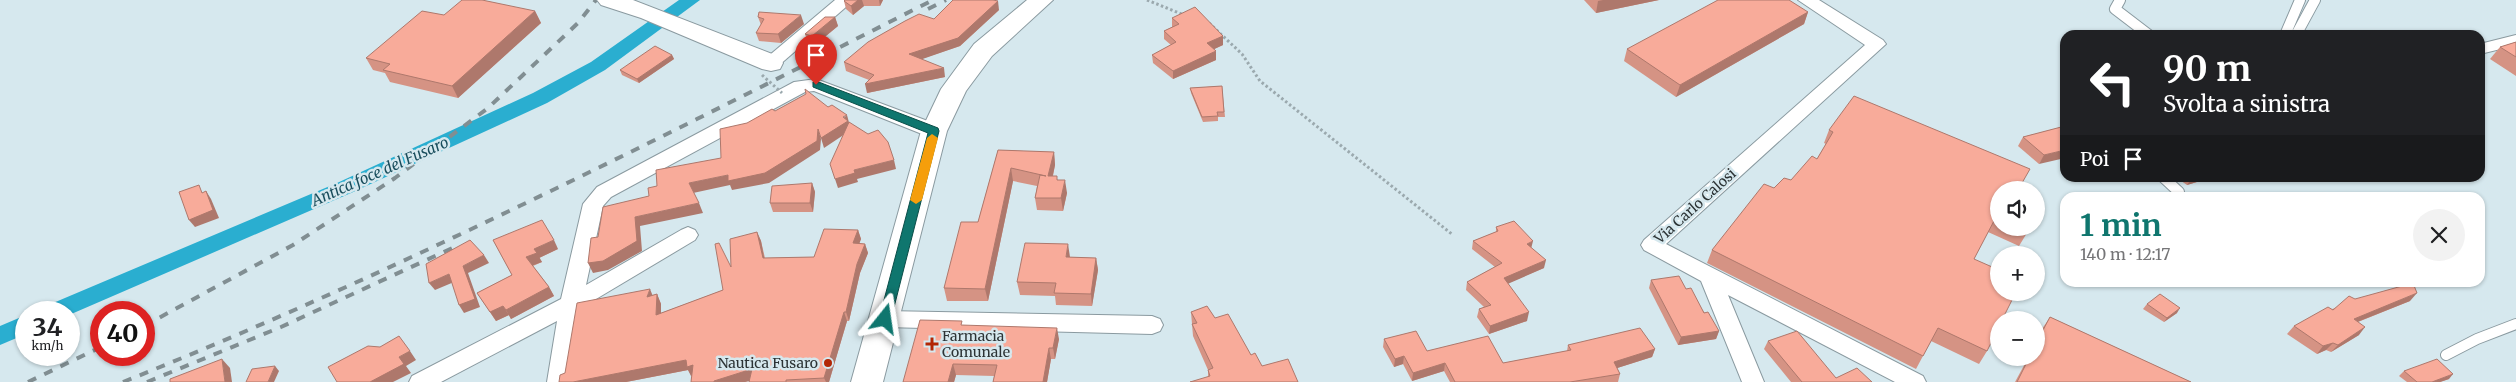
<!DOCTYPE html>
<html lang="it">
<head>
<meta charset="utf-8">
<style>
  body { margin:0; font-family:Merriweather,serif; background:#f2f2f2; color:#202124; height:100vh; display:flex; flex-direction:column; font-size:19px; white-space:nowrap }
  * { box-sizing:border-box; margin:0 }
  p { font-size:16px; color:#757577 }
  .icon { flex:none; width:28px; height:28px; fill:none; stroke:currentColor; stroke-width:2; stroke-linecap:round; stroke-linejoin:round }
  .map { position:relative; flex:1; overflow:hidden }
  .panel { position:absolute; left:2060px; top:192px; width:425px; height:95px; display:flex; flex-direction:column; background:#fff; border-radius:15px; box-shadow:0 1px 4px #0004 }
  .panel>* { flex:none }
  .banner { position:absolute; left:2060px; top:30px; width:425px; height:152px; border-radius:15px; box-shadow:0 1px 4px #0004; background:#202124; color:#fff; overflow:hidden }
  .fabs { position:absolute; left:1990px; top:181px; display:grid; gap:10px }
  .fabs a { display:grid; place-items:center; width:55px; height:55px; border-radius:50%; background:#fff; box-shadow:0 1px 4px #0004; font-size:25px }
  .speed { position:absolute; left:15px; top:301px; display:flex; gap:10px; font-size:25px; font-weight:700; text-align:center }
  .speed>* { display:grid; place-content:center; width:65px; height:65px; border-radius:50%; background:#fff; box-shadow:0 1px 4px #0004; line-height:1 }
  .speed small { font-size:12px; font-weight:400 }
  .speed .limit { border:8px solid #d22; background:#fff; color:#111 }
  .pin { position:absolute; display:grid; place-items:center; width:42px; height:42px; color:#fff; margin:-51px -21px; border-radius:50% 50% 50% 0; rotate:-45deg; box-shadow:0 0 5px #0007 }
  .pin .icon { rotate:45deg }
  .me { position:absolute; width:55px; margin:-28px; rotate:15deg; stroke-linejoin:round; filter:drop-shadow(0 0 4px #0008) }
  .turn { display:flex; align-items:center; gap:18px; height:105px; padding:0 20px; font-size:22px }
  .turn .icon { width:65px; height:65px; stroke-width:2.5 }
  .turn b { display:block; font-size:35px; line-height:42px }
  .then { display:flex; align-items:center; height:48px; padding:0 20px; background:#0003; gap:10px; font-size:19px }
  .round { display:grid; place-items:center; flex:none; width:52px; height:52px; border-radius:26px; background:#f2f2f2 }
  .summary { display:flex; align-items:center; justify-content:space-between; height:85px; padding:0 20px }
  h1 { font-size:30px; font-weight:700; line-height:38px; color:#0f766e }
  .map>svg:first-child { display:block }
</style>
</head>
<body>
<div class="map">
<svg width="2516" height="382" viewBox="0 0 2516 382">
  <rect width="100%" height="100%" fill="#d6e8ee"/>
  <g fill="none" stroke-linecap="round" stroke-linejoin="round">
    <g fill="#2aaed0" fill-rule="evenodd">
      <path d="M679,0H700L605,70L547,103L351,193L69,315V312H42L46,306L337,183L533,93L591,62Z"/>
      <path d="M26,315V334L0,345V326Z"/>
    </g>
    <g stroke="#8a9aa0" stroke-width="12">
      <g id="lane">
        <path d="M2120,0L2115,9L2149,35"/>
        <path d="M2285,35L2300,0"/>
        <path d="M2296,35L2315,0"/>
        <path d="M2480,49L2516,40"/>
        <path d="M2164,178L2179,192"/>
        <path d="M2446,355L2477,339L2516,324"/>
      </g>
    </g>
    <g stroke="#8a9aa0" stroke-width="2">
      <g id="street">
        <path d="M835,0H854L777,67H765L762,63L765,59Z"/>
        <path d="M1798,0H1819L1883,40L1886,44L1666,244L1923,376L1926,382H1895L1728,295L1764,382H1742L1701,281L1644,250L1641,245L1644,240L1865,45Z"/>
        <path d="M816,79L941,126L944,131L941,136L934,137L927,136L814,91L805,92L611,197L603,206L586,285L681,230L688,227L695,230L698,235L695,240L581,308L569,382H547L557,321L441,382H409L412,376L561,299L583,204L597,187L794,82Z"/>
        <path d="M885,311L1152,316L1160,319L1163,325L1160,331L1152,334L885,327L877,325L874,319L877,313Z"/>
      </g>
    </g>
    <g stroke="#8a9aa0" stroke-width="2">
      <g id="secondary">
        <path d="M597,0H633L780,57L783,63L780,69L771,71L762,69L641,18L601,5Z"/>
        <path d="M1027,0H1053L992,56L966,91L947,131L883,382H851L921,131L941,89L974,44Z"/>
      </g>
    </g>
    <g stroke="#9ba9ae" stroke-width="3" stroke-dasharray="2.5 2.5" stroke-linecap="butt">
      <path d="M1147,0L1184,15"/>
      <path d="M1209,23L1242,54L1260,81L1453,235"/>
    </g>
    <use href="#lane" stroke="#fff" stroke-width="10"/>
    <use href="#street" fill="#fff" fill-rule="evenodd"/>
    <use href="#secondary" fill="#fff" fill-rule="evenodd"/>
    <g stroke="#818e92" stroke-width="4" stroke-dasharray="9 9" stroke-linecap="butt">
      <path d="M928,9L946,0"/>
      <path d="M144,326L293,245L395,178L488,108L578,23L596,0"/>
      <path d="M28,382L101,347"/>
      <path d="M123,382C401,271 666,135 933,0"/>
      <path d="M147,382L281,327L459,245"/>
    </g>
    <path stroke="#9ba9ae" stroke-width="3" stroke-dasharray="2.5 2.5" stroke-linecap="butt" d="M762,75L782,93"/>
  </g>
  <g fill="#d59384">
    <path d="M845,0H883L880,6H864L853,15L846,9L844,1Z"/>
    <path d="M1584,0H1659L1596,13Z"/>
    <path d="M999,10L960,46L921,59L945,77L867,93L869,80L846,71L844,62L934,19Z"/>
    <path d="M535,11L541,23L458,98L390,82L385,73L373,70L366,58L444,15Z"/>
    <path d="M1808,12L1804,24L1676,97L1624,61L1627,49Z"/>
    <path d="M758,17L804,24L781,43L759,41L756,33L761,25Z"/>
    <path d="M835,17L838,26L815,45L808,43L805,34Z"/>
    <path d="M1172,18L1223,36V45L1214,49L1216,60L1173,79L1153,63L1152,55L1171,45L1164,39V31L1172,27Z"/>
    <path d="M2516,42V76L2490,59L2500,47Z"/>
    <path d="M672,55L674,59L639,83L622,75L620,70Z"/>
    <path d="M1222,86L1225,117H1218V121L1203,122L1191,93L1190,88Z"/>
    <path d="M2065,126L2039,164L2018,146L2023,137Z"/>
    <path d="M1829,130L1999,190V228H2030L2019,246L1988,232L1974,259L1987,351L1979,364L1931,341L1916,369L1707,263L1712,250L1774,188L1791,180L1817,159L1826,144L1824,143Z"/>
    <path d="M998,150L1054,152L1055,165L1053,176L1058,180L1067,193L1063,211L1037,210L1035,198L1037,186L1013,181L988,301H947L944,288L978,222Z"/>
    <path d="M2177,178H2210L2187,185Z"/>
    <path d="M812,183L815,192L813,212H773L770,203Z"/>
    <path d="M1496,227L1531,248L1544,268L1508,283L1527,321L1489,334L1477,317L1479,309L1484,307L1466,290L1467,282L1495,267L1472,249L1473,241L1496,232Z"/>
    <path d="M858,230L861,239L859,243L865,244L868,253L860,273L849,321H847L829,382H749V381L745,382H691L692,376L688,370L626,382H559L565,373L653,295L657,294L661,304V313L723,290L731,267L757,232L761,241L765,258L814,257Z"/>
    <path d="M493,240L558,249L539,258L542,262L533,266L549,287L554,296L511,319L509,315L496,321L477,293L512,275Z"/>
    <path d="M1070,257L1096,258L1098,270L1092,306L1056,305L1055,296L1020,295L1017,282Z"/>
    <path d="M1651,280L1686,289L1719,331L1716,339L1678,345L1649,288Z"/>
    <path d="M2355,299L2410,301L2358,322L2359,335L2331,352L2326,350L2317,354L2287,334L2294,326Z"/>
    <path d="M2147,304L2177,313L2164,322L2143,309Z"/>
    <path d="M1191,312L1215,318L1262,366L1298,382L1208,376V370L1193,336Z"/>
    <path d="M2050,317L2191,382H2015L2028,358H2036V340L2042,329Z"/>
    <path d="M962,325L1059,339L1055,359H1051L1047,382H993L994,376L956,375L954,382H903Z"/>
    <path d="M1384,339L1427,351L1503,363L1567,351L1568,345L1655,349L1652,357L1617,368L1620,374L1618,382H1450L1444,371L1412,381L1403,364L1394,367L1383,347Z"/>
    <path d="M1768,341L1836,378L1872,382H1791L1764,349Z"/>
    <path d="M2404,371L2449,379L2440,382H2407L2399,376Z"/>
  </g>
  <g fill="#ae786c">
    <path d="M858,0H862L864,6L853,15L851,6Z"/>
    <path d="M879,0H883L880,6Z"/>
    <path d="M1603,0H1659L1596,13L1598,1Z"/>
    <path d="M998,1L999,10L960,46L911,63L909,54Z"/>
    <path d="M535,11L541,23L458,98L452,86Z"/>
    <path d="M1808,12L1804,24L1676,97L1680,85Z"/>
    <path d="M801,15L804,24L781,43L778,34Z"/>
    <path d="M835,17L838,26L815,45L812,36Z"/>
    <path d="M1223,36V45L1208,52L1207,43Z"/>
    <path d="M1216,51V60L1173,79V71Z"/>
    <path d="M672,55L674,59L639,83L637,79Z"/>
    <path d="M944,68L945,77L867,93L865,84Z"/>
    <path d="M847,115L851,130L824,148L821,138Z"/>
    <path d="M818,129L821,139L820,150L769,183L732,190L730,185L693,193L689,183L728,175Z"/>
    <path d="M2065,150V158L2039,164L2044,155Z"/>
    <path d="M1054,152L1055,165L1050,188L1048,176Z"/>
    <path d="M894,160L896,169L857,179L858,182L838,188L835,179L854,170Z"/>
    <path d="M1011,168L1013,181L988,301L985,289Z"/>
    <path d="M2192,178H2210L2187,185Z"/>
    <path d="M1065,180L1067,193L1063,211L1061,198Z"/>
    <path d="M812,183L815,192L813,212L810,203Z"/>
    <path d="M206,191L211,199L219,218L195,227L189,220Z"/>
    <path d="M699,203L703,213L640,226L642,251L608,270L593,273L588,263L635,217Z"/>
    <path d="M858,230L861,239L856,253L853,243Z"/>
    <path d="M757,232L761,241L766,268L763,258Z"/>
    <path d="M554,240L558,249L539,258L534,249Z"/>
    <path d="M1533,241L1531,249L1527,244Z"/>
    <path d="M865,244L868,253L860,273L849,321L846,312L857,264Z"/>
    <path d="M1068,244L1070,257H1066Z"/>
    <path d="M537,253L542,262L531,266L526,257Z"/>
    <path d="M484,255L489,263L468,273L480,307L464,313L459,305L463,266Z"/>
    <path d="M1096,258L1098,270L1092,306L1091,294Z"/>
    <path d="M1546,260L1544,268L1503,286L1504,278Z"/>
    <path d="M449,274L454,282L435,290L429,283Z"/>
    <path d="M549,287L554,296L511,319L506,310Z"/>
    <path d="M650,289L654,299L647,297Z"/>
    <path d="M2417,293L2410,301L2347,326L2354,319Z"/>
    <path d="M657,294L661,304V325L656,315Z"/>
    <path d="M503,306L509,315L496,321L490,312Z"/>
    <path d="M2180,308L2177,313L2164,322L2167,318Z"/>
    <path d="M844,312L847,321L829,382H826L824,378Z"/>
    <path d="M1529,312L1527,321L1489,334L1490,326Z"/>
    <path d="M2365,327L2359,335L2331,352L2338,345Z"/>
    <path d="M1057,328L1059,339L1055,359L1053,348Z"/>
    <path d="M1719,331L1716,339L1678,345L1681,337Z"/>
    <path d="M2333,343L2326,350L2317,354L2323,346Z"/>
    <path d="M1049,348L1051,359L1047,382H1043Z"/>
    <path d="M1655,349L1652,357L1611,370L1614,362Z"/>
    <path d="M410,351L416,360L406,366L411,373L393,382H370L399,357Z"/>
    <path d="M1404,356L1403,364L1394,367L1395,359Z"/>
    <path d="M222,359L230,368L232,382H225Z"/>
    <path d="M686,360L693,365L697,374L691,376L688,370L626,382H573Z"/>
    <path d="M1445,363L1444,371L1412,381L1413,373Z"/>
    <path d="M953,364L956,375L954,382H948Z"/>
    <path d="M275,366L279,371L274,382H268Z"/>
    <path d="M752,369L756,379L745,382H714V381Z"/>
    <path d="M2453,374L2449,379L2440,382H2432Z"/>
  </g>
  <g fill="#f8ab9a" stroke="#ae786c">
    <path d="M462,0H482L535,11L452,86L383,70L390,64L366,58L422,11L444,15Z"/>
    <path d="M845,0H858L851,6L844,1Z"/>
    <path d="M953,0H993L998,1L958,38L909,54L944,68L865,84L874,75L844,62L868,42L905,21L919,14L934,19Z"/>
    <path d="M1718,0H1789L1808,12L1680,85L1627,49Z"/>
    <path d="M1195,7L1223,36L1207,43L1216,51L1173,71L1152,55L1176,42L1164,31L1179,24L1172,18Z"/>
    <path d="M759,12L801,15L778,34L756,33L764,19L758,17Z"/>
    <path d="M825,17H835L812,36L805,34Z"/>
    <path d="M2516,42V57L2500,47Z"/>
    <path d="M655,46L672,55L637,79L620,70Z"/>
    <path d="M1222,86L1224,112H1217L1218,116L1202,117L1190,88Z"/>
    <path d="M805,89L828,107L832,105L847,115L843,117L848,121L821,138L818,129L817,141L765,173L728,181V175L689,183L699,203L635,217L637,241L603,261L588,263L591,238L598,237L603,207L649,196L648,188L657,186L656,170L721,158L720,129L747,123L772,109L775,111L806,94Z"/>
    <path d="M1854,96L2030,169L2018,190H1999V221L1995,219L1974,259L1999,270V292H2016L2002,320H1999V327L1987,351L1938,328L1923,356L1712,250L1764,184L1774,188L1784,178L1791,180L1812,156L1817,159L1833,132L1829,130Z"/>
    <path d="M849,122L868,134L878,130L888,142L894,160L854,170L855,173L835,179L830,164Z"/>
    <path d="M2065,126V150L2044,155L2023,137Z"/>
    <path d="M998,150L1054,152L1048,176H1057V180H1065L1061,198H1035L1040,175L1046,176L1011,168L985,289L944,288L961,222H978Z"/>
    <path d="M812,183L810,203H770L772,186Z"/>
    <path d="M199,185L202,193L206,191L213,210L189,220L179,192Z"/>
    <path d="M2036,201L2043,203L2036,215Z"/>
    <path d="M542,220L554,240L534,249L537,253L526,257L549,287L506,310L503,306L490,312L477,293L512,275L493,240Z"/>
    <path d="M1514,221L1533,241L1527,244L1546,260L1504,278L1529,312L1490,326L1479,309L1491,305L1467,282L1502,263L1473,241L1498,231L1496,227Z"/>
    <path d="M2014,228H2030L2027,233Z"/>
    <path d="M824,229L858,230L853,243L865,244L857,264L846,312H844L824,378L786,380V382H749L752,369L714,381V382H691L693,365L687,367L686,360L573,382H559L560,375L565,373L577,303L650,289L647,297L657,294L656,315L723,290L715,244L719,243L731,267L730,239L757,232L763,258L814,257Z"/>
    <path d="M470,240L484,255L463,266L475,299L459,305L449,274L429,283L426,264Z"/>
    <path d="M1025,243L1068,244L1066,257L1096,258L1091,294L1054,293L1056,283L1017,282Z"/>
    <path d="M1679,276L1686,289L1691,288L1704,313L1708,312L1719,331L1681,337L1651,280Z"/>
    <path d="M2413,283L2417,293L2354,319L2365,327L2338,345L2333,343L2323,346L2294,326L2328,307L2333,310L2349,296L2355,299Z"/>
    <path d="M2160,294L2180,308L2167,318L2147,304Z"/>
    <path d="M1207,306L1215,318L1228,314L1251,355L1255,353L1262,366L1288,359L1298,382H1190L1210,376L1208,370L1213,368L1192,324L1197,323L1191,312Z"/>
    <path d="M2050,317L2191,382H2017L2029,358H2036V343Z"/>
    <path d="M920,320L962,321L961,325L1057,328L1053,348H1049L1043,382H993L997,365L953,364L948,382H903Z"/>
    <path d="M1640,328L1655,349L1614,362L1620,374L1570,382H1455L1445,363L1413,373L1404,356L1395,359L1384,339L1416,331L1427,351L1488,336L1503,363L1571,350L1568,345Z"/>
    <path d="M1797,331L1836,378L1857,368L1872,382H1802L1768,341Z"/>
    <path d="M399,336L410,351L399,357L404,364L370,382H337L328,367L368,346L380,347Z"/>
    <path d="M222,359L225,382H170V379Z"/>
    <path d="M2437,359L2453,374L2432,382H2417L2404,371Z"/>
    <path d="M275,366L268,382H246L252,369Z"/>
  </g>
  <path fill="#0f766e" stroke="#0a4d48" d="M816,81L938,128L939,131L891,319L885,323L879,319L928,133L813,87V82Z"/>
  <path fill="#f59e0b" d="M932,134L938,138L922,200L916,204L910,200L927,138Z"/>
  <g fill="#b22605" stroke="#d6e8ee" stroke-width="2">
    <path d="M929.5 336.5h5v5h5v5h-5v5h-5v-5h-5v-5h5z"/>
    <circle cx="828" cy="363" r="5"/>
  </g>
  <g text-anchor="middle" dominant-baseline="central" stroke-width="5" stroke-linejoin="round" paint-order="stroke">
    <g font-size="14" fill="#2c3335" stroke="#d6e8ee">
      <text transform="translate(1695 206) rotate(-42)">Via Carlo Calosi</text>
    </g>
    <g font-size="14" fill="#2c3335" stroke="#d6e8ee" text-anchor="start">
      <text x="942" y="336">Farmacia<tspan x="942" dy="16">Comunale</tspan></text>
      <text x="818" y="363" text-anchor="end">Nautica Fusaro</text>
    </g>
    <g font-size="15" font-style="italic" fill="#194d5c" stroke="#d6e8ee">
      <text transform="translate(380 171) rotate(-24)">Antica foce del Fusaro</text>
    </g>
  </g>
</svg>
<div class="fabs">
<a><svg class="icon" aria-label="sound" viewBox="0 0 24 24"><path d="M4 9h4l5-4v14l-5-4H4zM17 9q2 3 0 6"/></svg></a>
<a>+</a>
<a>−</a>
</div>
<div class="speed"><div>34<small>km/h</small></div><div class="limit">40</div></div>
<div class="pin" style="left:816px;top:85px;background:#d93025"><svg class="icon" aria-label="arrive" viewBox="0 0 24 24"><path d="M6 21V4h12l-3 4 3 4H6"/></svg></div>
<svg class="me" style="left:885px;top:319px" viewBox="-20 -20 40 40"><path d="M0-17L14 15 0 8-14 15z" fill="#0f766e" stroke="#fff" stroke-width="4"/></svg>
<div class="banner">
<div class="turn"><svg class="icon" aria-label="left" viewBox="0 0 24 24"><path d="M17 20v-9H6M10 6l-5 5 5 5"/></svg><div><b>90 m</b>Svolta a sinistra</div></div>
<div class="then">Poi<svg class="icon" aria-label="arrive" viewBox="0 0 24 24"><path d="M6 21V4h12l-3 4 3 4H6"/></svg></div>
</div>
<section class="panel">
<div class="summary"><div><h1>1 min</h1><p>140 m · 12:17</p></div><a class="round"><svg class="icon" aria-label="close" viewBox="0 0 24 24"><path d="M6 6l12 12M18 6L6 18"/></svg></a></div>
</section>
</div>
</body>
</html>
